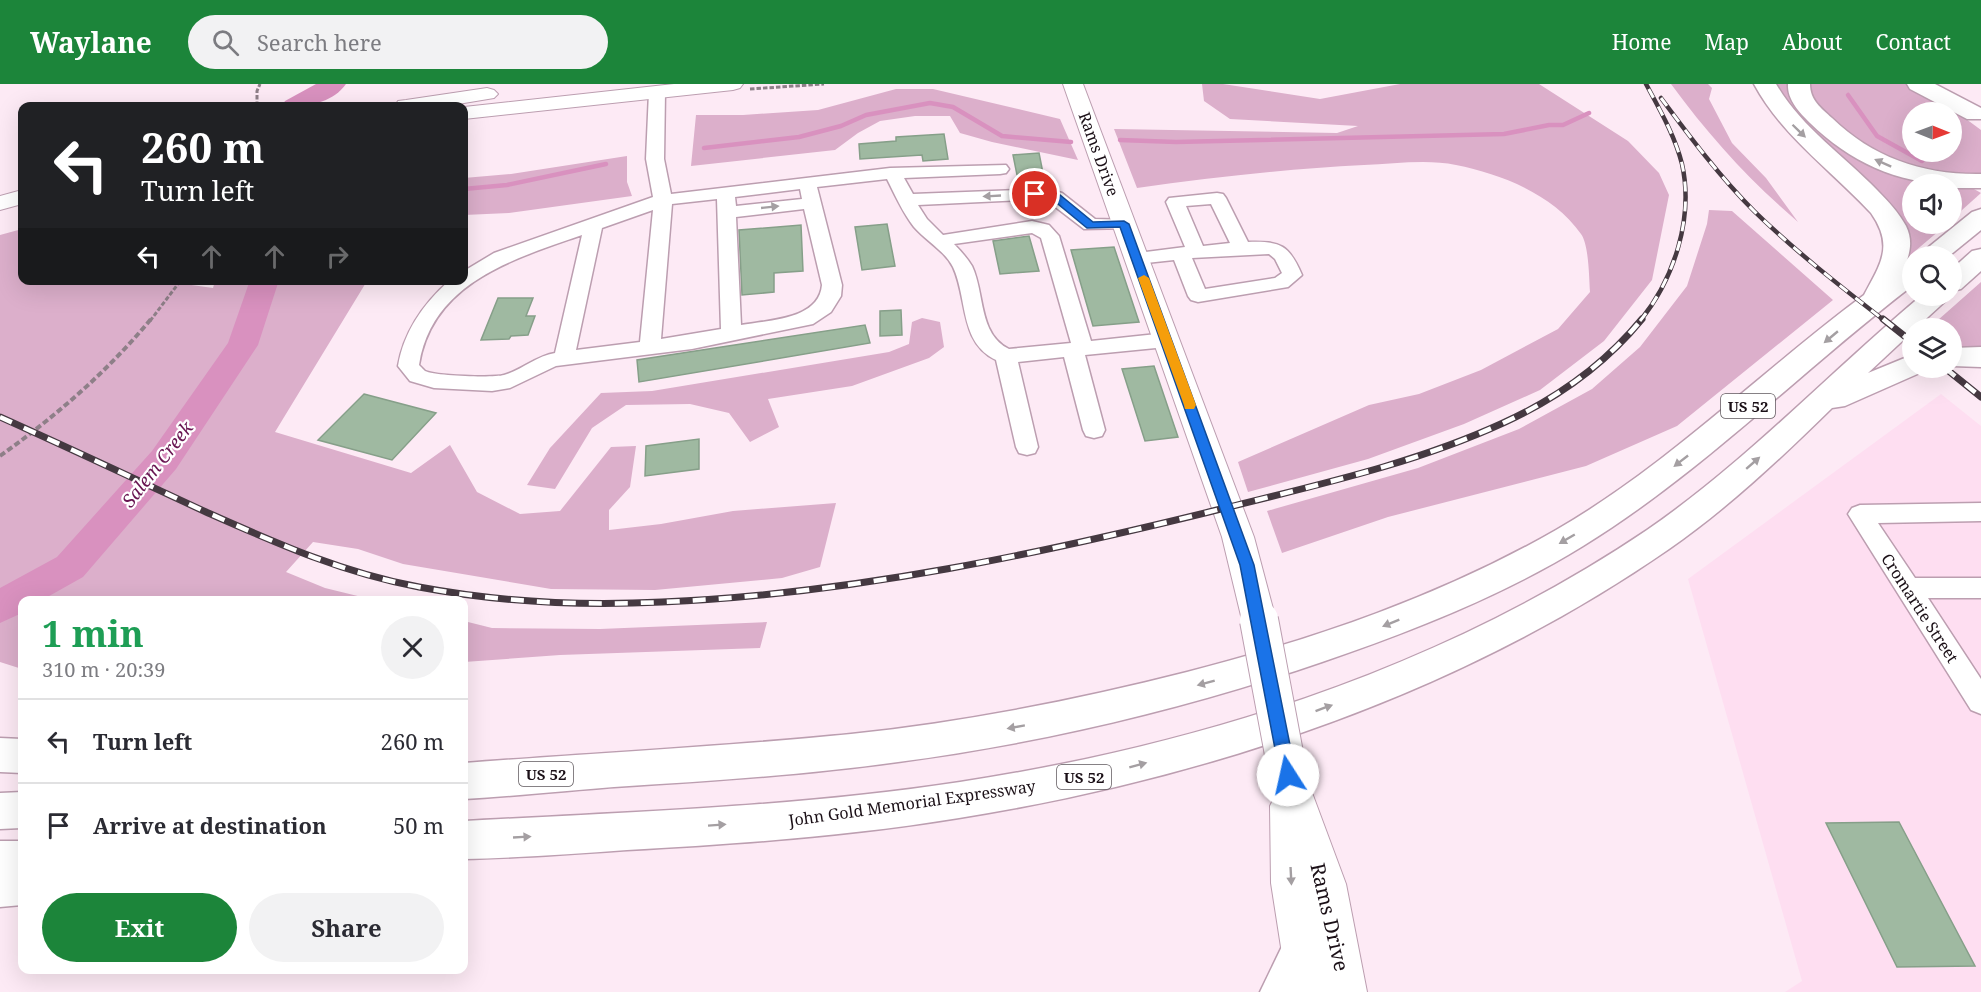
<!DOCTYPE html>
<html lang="en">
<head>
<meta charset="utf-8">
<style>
  body { margin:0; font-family:"Noto Serif",serif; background:#f2f2f3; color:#2b2b33; height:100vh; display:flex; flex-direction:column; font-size:22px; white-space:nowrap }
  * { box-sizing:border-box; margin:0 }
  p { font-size:20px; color:#7c7c81 }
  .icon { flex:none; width:33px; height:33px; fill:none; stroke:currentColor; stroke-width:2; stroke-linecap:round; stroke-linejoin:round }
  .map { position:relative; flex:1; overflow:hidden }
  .details { position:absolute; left:18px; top:512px; width:450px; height:378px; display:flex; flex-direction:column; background:#fff; border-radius:12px; box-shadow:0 6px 24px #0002 }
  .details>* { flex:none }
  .hud { position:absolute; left:18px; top:18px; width:450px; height:183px; border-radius:12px; box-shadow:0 6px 24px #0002; background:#202124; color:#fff; overflow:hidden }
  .needle { width:39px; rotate:91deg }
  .buttons { position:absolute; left:1902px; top:18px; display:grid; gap:12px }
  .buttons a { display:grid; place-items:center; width:60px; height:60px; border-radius:50%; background:#fff; box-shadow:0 6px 24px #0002; font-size:30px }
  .pin { position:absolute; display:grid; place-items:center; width:51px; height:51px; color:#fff; margin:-26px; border:3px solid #fff; border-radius:50%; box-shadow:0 2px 6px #0007 }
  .me { position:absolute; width:66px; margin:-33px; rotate:350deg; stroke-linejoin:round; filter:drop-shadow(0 0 4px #0008) }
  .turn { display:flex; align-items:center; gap:21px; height:126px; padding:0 24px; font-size:27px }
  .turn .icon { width:78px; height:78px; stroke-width:2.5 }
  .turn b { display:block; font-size:42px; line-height:51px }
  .lanes { display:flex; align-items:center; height:57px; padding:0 24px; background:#0003; justify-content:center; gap:30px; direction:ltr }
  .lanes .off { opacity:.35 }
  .round { display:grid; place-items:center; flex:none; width:63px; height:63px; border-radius:32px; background:#f2f2f3 }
  .headline { display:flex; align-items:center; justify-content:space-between; height:102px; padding:0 24px }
  h1 { font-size:36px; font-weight:700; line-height:45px; color:#1e9e55 }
  .primary-button { display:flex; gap:12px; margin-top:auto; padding:12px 24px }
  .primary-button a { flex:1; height:69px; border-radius:36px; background:#1c853a; color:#fff; font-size:24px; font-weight:700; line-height:69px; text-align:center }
  .primary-button a+a { background:#f2f2f3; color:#2b2b33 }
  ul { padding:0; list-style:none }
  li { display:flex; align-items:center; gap:18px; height:84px; padding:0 24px; border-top:2px solid #e1e1e2 }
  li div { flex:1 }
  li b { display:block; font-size:22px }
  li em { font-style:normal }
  header { display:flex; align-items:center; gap:36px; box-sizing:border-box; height:84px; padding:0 30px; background:#1c853a; color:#fff }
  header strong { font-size:28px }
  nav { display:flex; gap:33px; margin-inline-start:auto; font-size:21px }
  .search { width:420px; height:54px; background:#f2f2f3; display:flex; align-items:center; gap:15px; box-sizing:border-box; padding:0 21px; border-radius:33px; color:#7c7c81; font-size:22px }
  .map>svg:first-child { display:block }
</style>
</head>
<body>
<header>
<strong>Waylane</strong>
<div class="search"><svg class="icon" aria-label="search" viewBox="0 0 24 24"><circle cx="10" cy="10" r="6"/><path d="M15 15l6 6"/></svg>Search here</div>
<nav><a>Home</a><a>Map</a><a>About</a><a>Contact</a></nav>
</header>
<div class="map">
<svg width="1981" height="908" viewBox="0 0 1981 908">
  <rect width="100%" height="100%" fill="#fdeaf5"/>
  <path fill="#fedef1" d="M1941,310L1981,342V908H1785L1802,897L1688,495Z"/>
  <g fill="#dcafcb" fill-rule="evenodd">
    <path d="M1202,0H1223L1320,15L1400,0H1539L1628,57L1659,89L1669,111L1652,196L1604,257L1540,306L1464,340L1368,375L1248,408L1238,378L1369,321L1419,310L1481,286L1558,245L1590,208C1589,194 1589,161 1581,150C1553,110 1501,90 1456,81C1427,75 1394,80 1364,81C1288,85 1213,93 1137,104L1114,45L1337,49L1358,42L1230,35L1204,17Z"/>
    <path d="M1671,0H1708L1712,4L1709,15L1732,59L1766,94L1798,138C1748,95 1710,53 1671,0Z"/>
    <path d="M1773,0H1791V8L1911,94L1935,100H1912V140H1947L1907,174L1906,163L1794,35Z"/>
    <path d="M1809,0H1908L1943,18L1981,46V92L1956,93L1881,74L1816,24ZM1912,28H1952V68H1912Z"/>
    <path d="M896,5H933L1060,35L1078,76L992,58L960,49L950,32H915L880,37L858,49L835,66L691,82L696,31H743L818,26Z"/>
    <path d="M627,72V98L632,112L509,129L464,131V94L511,90Z"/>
    <path d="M1952,103L1974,105L1981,109L1952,135Z"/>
    <path d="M1709,126L1732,127L1833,216L1677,342L1586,382L1388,433L1282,469L1267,427L1418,384L1519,345L1592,305L1640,263L1687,202L1707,140Z"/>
    <path d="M22,145V196L163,197L213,204L215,197H367L275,348L411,389L450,361L477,408L520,430L560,427L611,363L636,362L630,403L609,426V446L661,440L733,427L836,419L820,483L782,494L655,506L551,505L403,480L358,465L313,458L286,488L325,504L374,516H22V585L0,578V151Z"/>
    <path d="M1981,198V267H1952V244H1929Z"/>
    <path d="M922,234L940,238L944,263L929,274L852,302L768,315L779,343L750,358L729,329L690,320L626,321L592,344L555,405L527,401L550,364L601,309L652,307L889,268L909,260L912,238Z"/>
    <path d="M464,537L492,544L600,545L767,538L760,564L560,571L464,578Z"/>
  </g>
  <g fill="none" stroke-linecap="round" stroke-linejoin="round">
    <g stroke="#d991bf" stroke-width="4.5">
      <path d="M1848,11L1877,52L1922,77"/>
      <path d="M1120,56L1176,58L1504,50L1549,41H1563L1589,29"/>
      <path d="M704,64L799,53L841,42L866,31L930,19L953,23L1002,52L1071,58"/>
      <path d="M464,105L507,101L606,80"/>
    </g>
    <g fill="#d991bf" fill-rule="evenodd">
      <path d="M316,0H346C332,20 303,24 282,22L285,17Z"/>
      <path d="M250,196H279L258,261L176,385L83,493L42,516H22V529L0,539V504L57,473L152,367L228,259Z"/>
    </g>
  </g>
  <g fill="#9fb9a1" stroke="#869f89" stroke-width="1.5">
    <path d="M944,50L948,75L923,77L922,71L860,75L859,60L896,57V53Z"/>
    <path d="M1039,69L1043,89L1017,91L1013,71Z"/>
    <path d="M887,140L895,182L862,186L855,143Z"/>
    <path d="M801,141L803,187L774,189V208L742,211L739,146Z"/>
    <path d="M1029,152L1039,187L1000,190L993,157Z"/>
    <path d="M1114,163L1139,238L1093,242L1071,166Z"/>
    <path d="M498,214H533L526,232H535L528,251L511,252L509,255L481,256Z"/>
    <path d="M901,226L902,251L880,252V227Z"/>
    <path d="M865,241L870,259L639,298L637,276Z"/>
    <path d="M1154,282L1178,353L1145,357L1122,285Z"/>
    <path d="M364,310L436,329L392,376L318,356Z"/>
    <path d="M699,355V385L645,392L646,362Z"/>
    <path d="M1899,738L1975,882L1897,883L1826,739Z"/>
  </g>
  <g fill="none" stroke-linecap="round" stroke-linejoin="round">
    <g stroke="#bc9eb0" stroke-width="3">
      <g id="minor">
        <path d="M657,3L665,8L664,75L671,110L890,84L1006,81L1009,85L1006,89L1000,90L904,94L913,110L1046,105L1062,109L1095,135L1131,136L1133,140L1131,144L1084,145L1045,115L918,121L927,135L943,151L1032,137L1049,141L1059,152L1091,257L1166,249L1173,251L1176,256L1173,261L1166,263L1085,271L1105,346L1102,352L1094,354L1086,352L1083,346L1064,273L1018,278L1038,363L1035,369L1027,371L1019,369L1016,363L996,276C959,258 968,215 953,183C945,167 926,157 914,143C903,129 895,111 887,95L817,103L842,201L841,212L831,228L813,240L692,265L556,282L510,304L492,307L434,304L410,297L398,282C404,247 423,220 450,196H464V187L494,169L653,113L646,75L649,8ZM800,105L802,115L736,122L735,113ZM717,115L721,245L661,255L672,120ZM804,125L822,201C819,236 768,236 741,241L736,133ZM653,126L640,258L576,266L602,144ZM1032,149L1041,154L1071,259L1009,265C978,250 985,209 972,182C967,174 961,167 954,160ZM582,151L555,269C536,272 522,286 504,291C493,294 435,292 425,287C424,286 420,282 419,281C432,198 514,175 582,151Z"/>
        <path d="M1217,109L1223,110L1226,114L1248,158C1281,157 1289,161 1302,191L1288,203L1198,218L1191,216L1188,212L1174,176L1137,180L1130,178L1127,174L1130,170L1185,163L1166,118L1169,114ZM1211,120L1230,159L1203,162L1186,122ZM1269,170L1275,175L1282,189L1275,194L1205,205L1192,174Z"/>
        <path d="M1981,419V437L1878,439L1915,494H1981V514H1928L1981,595V630L1971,626L1848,430L1852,424L1860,421Z"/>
        <path d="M1298,847L1309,852L1314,863L1293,908H1260L1287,852Z"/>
      </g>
    </g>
    <g stroke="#bc9eb0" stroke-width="2">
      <g id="major">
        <path d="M674,0H743L740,4L733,6L464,35V23Z"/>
        <path d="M1063,0H1083L1254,453L1276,536L1271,546L1259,550L1247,546L1242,536L1222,453Z"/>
        <path d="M487,4L494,6L498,10L494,14L446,22H395L398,17L406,16Z"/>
        <path d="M22,106V120L0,126V112Z"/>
        <path d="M1288,674L1301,679L1346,800L1367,908H1288L1271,799L1270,722L1276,710L1270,691L1275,679Z"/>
      </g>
    </g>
    <g stroke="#bc9eb0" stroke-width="3">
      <g id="highway">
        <path d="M1754,0H1776C1801,43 1843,71 1877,106C1888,117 1899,129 1906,142C1913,156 1910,169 1905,182L1912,181V202C1801,287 1703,388 1583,462C1502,512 1412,547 1322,578C1185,625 1042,659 898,678C804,691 709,697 614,703C564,707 514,712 464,715V679C593,669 722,663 851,650C965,638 1077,616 1187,588C1315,555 1441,512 1556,446C1669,381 1760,288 1864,211C1881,179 1894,162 1871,129C1831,86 1782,52 1754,0Z"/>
        <path d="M1788,0H1810C1810,16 1821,24 1832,34C1873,74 1924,91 1981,90V104H1952V100C1897,100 1849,77 1810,39C1800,29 1787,16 1788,0Z"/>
        <path d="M1907,0H1935L1981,24V35H1967L1910,5Z"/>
        <path d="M1981,125V146L1949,172H1921L1925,166L1972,128Z"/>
        <path d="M1981,165V187L1961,205L1952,207V185L1972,167Z"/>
        <path d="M1921,212H1951L1916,244H1912V248L1868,289L1912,271V284H1925L1922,288L1845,322L1832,324C1781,374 1728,424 1669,465C1460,610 1209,694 959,734C849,752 738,760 627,766C572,770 518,774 464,775V737C629,728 796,723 960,698C1202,661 1442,584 1647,446C1746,378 1829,289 1921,212Z"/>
        <path d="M1981,263V283L1952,282V264Z"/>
        <path d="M0,654L22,655V689L0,688Z"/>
        <path d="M22,708V744L0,745V709Z"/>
        <path d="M0,757H22V821L0,823Z"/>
      </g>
    </g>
    <g stroke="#8e7f88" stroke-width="3" stroke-dasharray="4.5 2" stroke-linecap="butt">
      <path d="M750,5L824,0"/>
      <path d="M257,22V7L260,0"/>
      <path d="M150,237L181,196"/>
    </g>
    <path stroke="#8e7f88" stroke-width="4" stroke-dasharray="6 3" stroke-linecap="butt" d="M0,372C56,332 107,288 151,235"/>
    <use href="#minor" fill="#fff" fill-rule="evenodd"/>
    <use href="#major" fill="#fff" fill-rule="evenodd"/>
    <use href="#highway" fill="#fff" fill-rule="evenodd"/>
    <g stroke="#453941" stroke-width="4.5">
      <g id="rail-far1">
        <path d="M1661,14C1690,53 1720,93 1754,127C1795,167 1840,202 1885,237"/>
        <path d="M1640,237C1674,195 1694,134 1682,80C1675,52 1660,26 1646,0"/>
      </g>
    </g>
    <g stroke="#453941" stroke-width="7">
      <g id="rail">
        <path d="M1883,235L1912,258"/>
        <path d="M1945,284L1981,313"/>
        <path d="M0,333C69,364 137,396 206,428C276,459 343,489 419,503C499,518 581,522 662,518C853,510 1044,469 1229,423C1321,400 1416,379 1503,339C1556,315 1605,280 1642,235"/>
      </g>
    </g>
    <use href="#rail-far1" stroke="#fff" stroke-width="3" stroke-dasharray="10" stroke-linecap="butt"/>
    <use href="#rail" stroke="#fff" stroke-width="4.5" stroke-dasharray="13" stroke-linecap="butt"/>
    <g stroke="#bc9eb0" stroke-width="40" stroke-linecap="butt">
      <path id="major-bridge" d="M1259,536L1288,691"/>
    </g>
    <use href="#major-bridge" stroke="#fff" stroke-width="38"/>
  </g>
  <defs><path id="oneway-solid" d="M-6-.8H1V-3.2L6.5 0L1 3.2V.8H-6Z" transform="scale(1.5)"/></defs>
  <g fill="#a49fa2">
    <use href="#oneway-solid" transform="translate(1799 47) rotate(44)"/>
    <use href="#oneway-solid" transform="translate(1883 79) rotate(-156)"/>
    <use href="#oneway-solid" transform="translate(992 112) rotate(177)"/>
    <use href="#oneway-solid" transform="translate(770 123) rotate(-6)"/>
    <use href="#oneway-solid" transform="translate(1831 253) rotate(140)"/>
    <use href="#oneway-solid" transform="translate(1681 377) rotate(142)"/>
    <use href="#oneway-solid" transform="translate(1753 379) rotate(-41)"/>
    <use href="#oneway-solid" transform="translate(1567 455) rotate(150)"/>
    <use href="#oneway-solid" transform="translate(1391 539) rotate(158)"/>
    <use href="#oneway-solid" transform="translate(1206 599) rotate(165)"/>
    <use href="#oneway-solid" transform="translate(1324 624) rotate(-20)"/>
    <use href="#oneway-solid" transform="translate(1016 643) rotate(170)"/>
    <use href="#oneway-solid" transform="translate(1138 681) rotate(-15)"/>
    <use href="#oneway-solid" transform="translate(717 741) rotate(-4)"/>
    <use href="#oneway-solid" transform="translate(522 753) rotate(-3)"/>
    <use href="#oneway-solid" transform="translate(1291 792) rotate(87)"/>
  </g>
  <path fill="#1a73e8" stroke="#114b97" stroke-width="1.5" d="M1035,107L1060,111L1093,138L1124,137L1129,140L1254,481L1296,691L1293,696L1288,699L1282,696L1280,691L1240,481L1120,143L1087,144L1053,116L1031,112V108Z"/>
  <path fill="#f59e0b" d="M1144,191L1149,194L1196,321L1194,325H1185L1184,321L1138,194Z"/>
  <g text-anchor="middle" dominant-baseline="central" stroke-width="4.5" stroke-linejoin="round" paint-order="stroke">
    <g fill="#fff" stroke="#5f585d" stroke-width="1.5">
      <rect x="1721" y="310" width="54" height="24" rx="4.5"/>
      <rect x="519" y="678" width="54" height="24" rx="4.5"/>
      <rect x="1057" y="681" width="54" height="24" rx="4.5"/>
    </g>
    <g font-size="15" font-weight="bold" fill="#1b1017">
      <text x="1748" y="322">US 52</text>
      <text x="546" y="690">US 52</text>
      <text x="1084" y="693">US 52</text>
    </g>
    <g font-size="16" fill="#1b1017" stroke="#fff">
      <text transform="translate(1099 70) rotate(70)">Rams Drive</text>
      <text transform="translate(1920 524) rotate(57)">Cromartie Street</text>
      <text transform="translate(912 719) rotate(-8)">John Gold Memorial Expressway</text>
    </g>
    <g font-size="18" font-style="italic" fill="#681451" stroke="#fff">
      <text transform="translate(157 380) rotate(-52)">Salem Creek</text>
    </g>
    <g font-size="20" fill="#1b1017" stroke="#fff">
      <text transform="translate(1330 833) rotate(77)">Rams Drive</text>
    </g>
  </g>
</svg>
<div class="buttons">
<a><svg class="needle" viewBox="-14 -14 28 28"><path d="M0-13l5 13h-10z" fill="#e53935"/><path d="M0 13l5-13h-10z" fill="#7c7c81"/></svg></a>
<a><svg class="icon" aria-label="sound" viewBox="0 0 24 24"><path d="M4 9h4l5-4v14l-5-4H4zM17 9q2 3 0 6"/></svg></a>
<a><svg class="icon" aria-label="search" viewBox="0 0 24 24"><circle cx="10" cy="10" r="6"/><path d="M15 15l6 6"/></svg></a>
<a><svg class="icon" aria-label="layers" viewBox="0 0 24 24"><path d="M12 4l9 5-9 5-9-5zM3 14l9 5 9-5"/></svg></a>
</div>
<div class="pin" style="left:1035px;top:110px;background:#d93025"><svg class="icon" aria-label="arrive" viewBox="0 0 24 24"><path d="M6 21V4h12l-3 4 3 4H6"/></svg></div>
<svg class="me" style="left:1288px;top:691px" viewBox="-20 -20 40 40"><circle r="19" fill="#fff"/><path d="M0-13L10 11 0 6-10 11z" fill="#1a73e8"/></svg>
<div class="hud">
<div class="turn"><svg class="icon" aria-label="left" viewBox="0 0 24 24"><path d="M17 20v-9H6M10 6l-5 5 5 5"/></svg><div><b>260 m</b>Turn left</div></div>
<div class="lanes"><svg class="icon" aria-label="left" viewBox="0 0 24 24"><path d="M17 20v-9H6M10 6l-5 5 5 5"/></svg><svg class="icon off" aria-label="ahead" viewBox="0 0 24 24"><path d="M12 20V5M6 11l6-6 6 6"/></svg><svg class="icon off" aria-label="ahead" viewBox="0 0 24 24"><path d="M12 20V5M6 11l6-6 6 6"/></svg><svg class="icon off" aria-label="right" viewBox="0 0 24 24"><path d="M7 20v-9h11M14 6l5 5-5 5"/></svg></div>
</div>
<section class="details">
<div class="headline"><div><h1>1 min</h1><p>310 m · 20:39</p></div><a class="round"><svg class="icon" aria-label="close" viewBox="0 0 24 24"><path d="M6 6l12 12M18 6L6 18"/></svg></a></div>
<ul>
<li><svg class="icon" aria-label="left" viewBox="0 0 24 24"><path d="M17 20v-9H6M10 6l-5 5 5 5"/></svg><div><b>Turn left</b></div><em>260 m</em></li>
<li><svg class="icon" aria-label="arrive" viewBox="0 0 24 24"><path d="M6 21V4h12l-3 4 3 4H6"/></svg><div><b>Arrive at destination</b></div><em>50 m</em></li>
</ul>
<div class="primary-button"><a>Exit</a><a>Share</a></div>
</section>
</div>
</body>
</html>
